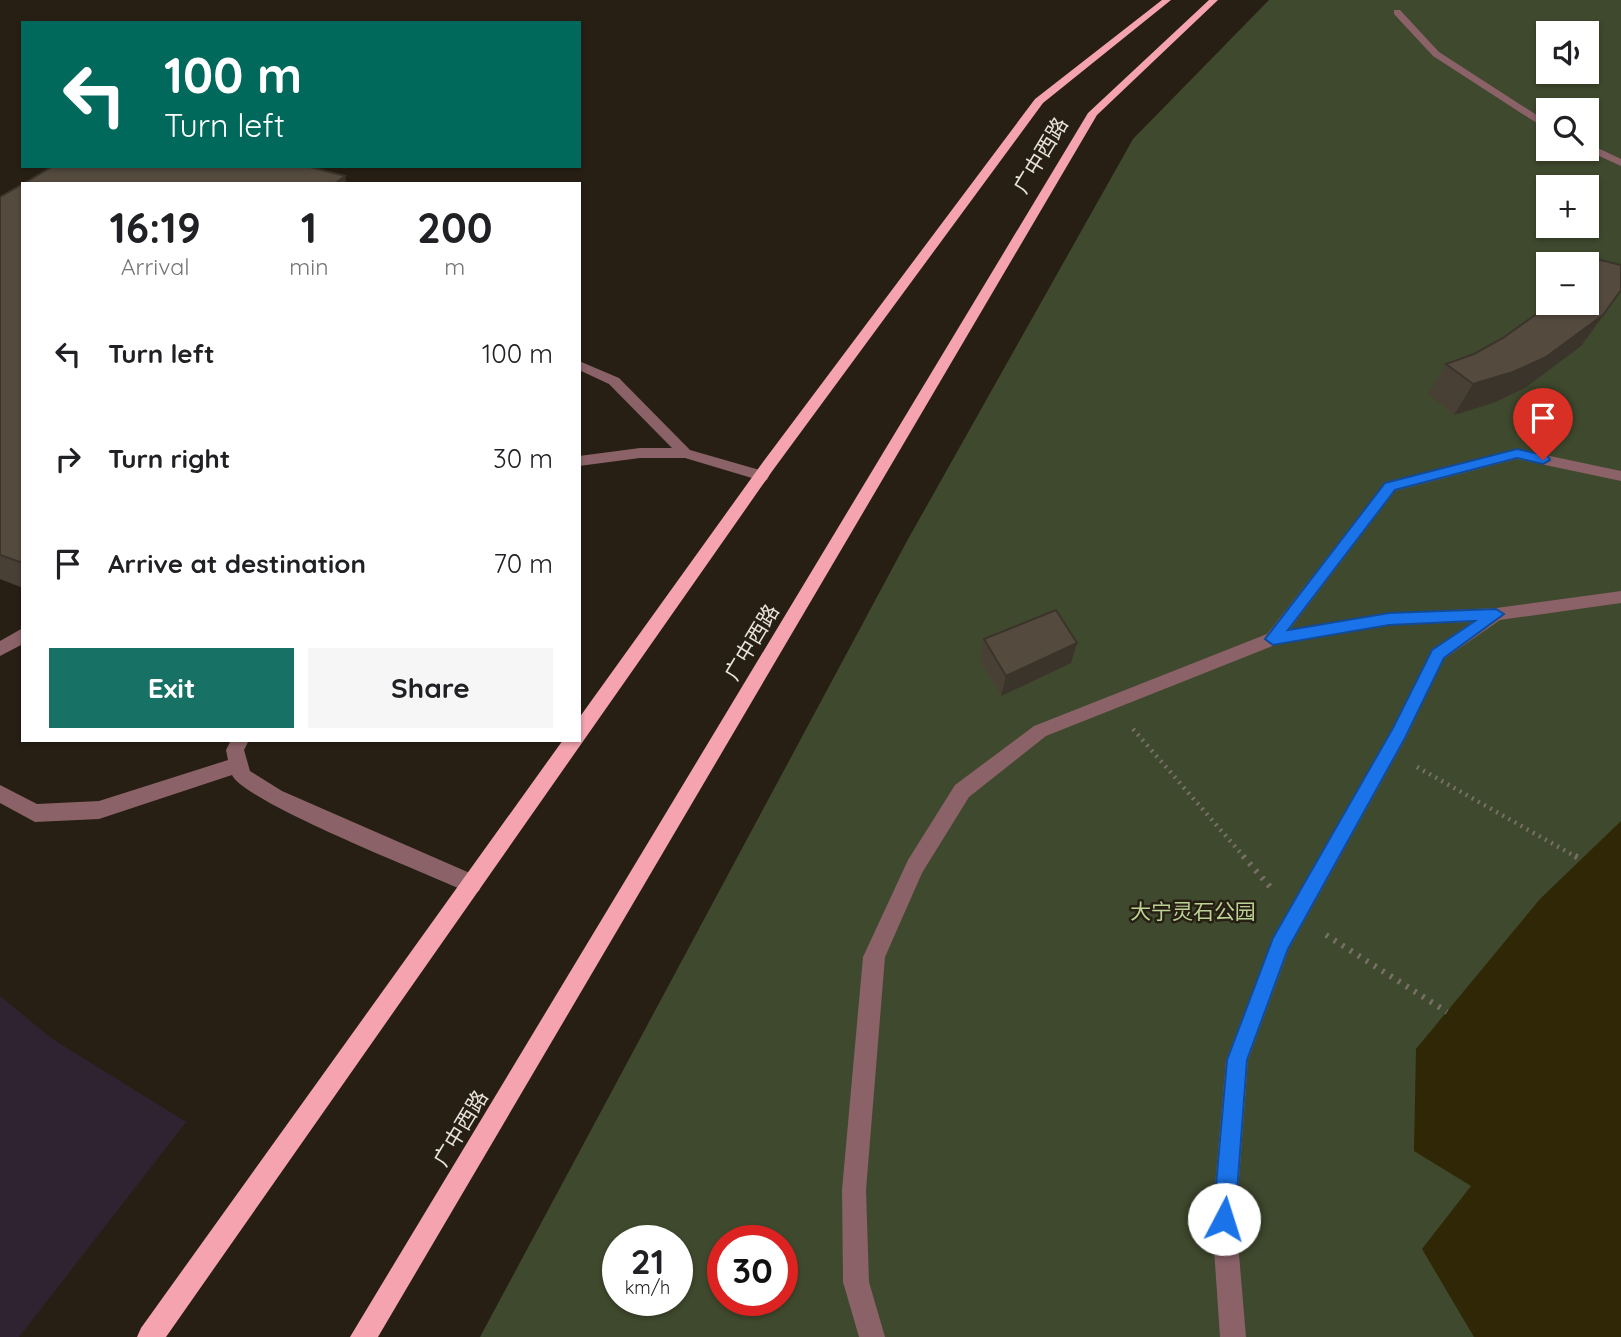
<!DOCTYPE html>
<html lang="en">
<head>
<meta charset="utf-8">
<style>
  body { margin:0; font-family:Quicksand,"Noto Sans SC",sans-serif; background:#f6f6f6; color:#202124; height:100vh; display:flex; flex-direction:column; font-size:26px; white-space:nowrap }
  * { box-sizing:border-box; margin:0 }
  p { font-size:23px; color:#757577 }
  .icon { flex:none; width:38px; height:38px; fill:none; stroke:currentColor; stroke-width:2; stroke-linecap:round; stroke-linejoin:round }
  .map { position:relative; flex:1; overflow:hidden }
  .side { position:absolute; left:21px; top:182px; width:560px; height:560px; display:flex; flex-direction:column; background:#fff; border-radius:0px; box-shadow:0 2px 5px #0004 }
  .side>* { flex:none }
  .top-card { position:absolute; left:21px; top:21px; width:560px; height:147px; border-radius:0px; box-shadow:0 2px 5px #0004; background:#00695c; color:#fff; overflow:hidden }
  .fabs { position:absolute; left:1536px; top:21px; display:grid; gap:14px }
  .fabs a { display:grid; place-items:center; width:63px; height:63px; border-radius:0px; background:#fff; box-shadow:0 2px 5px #0004; font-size:35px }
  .speed { position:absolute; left:602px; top:1225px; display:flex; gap:14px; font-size:35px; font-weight:700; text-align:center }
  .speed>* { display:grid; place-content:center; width:91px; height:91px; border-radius:50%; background:#fff; box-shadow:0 2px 5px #0004; line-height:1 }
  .speed small { font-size:18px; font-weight:400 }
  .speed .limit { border:10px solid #d22; background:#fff; color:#111 }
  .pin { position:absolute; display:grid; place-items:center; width:60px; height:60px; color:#fff; margin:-72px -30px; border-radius:50% 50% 50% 0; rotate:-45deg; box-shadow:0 0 7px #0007 }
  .pin .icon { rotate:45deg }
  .me { position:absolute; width:77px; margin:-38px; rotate:5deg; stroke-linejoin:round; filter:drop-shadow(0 0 5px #0008) }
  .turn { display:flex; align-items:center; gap:24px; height:147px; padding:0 28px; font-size:32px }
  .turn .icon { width:91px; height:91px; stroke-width:2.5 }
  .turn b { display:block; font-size:49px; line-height:60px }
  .eta { display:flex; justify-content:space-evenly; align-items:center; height:119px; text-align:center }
  .eta b { font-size:42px; font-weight:800; line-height:49px }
  .primary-button { display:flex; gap:14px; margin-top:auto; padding:14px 28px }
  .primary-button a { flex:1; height:80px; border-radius:0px; background:#177265; color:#fff; font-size:28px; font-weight:800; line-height:80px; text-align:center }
  .primary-button a+a { background:#f6f6f6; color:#202124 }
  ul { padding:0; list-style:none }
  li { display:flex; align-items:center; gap:21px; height:105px; padding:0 28px }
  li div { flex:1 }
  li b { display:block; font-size:26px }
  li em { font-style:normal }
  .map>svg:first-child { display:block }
</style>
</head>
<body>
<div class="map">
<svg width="1621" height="1337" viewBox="0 0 1621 1337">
  <rect width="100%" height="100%" fill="#271f14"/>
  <path fill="#2f2331" d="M0,996L51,1038L186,1122L19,1337H0Z"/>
  <path fill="#3f492d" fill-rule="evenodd" d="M1269,0H1621V1337H480L907,541L1133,139ZM1549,33H1587V72H1549ZM1549,110H1587V149H1549ZM1549,187H1587V226H1549ZM1549,264H1587V303H1549ZM618,1241H677V1300H618ZM723,1241H782V1300H723Z"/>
  <path fill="#302706" d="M1621,821V1337H1474L1422,1249L1471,1186L1414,1151L1416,1049L1540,899Z"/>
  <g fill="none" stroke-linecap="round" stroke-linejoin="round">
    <g stroke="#777066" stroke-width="4.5" stroke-dasharray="2 5" stroke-linecap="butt">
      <path d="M1133,729L1245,858"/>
      <path d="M1417,767L1578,858"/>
    </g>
    <g stroke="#777066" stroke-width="6" stroke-dasharray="2.5 7" stroke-linecap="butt">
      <path d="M1243,856L1272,889"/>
      <path d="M1575,856L1581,859"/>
      <path d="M1326,935L1447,1012"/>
    </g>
    <g fill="#8a6267" fill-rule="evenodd">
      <path d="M1394,10H1400L1439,52L1549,123V131L1433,56L1394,14Z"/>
      <path d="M1587,143L1621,159V166L1584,149H1587Z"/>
      <path d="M579,361L619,378L690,450L767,472L769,476L767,480L762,481L685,458H640L579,466V456L640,448H672L609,384L579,370Z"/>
      <path d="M1517,449L1621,471V481L1517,459L1395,491L1290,629L1389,613L1496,608L1621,591V603L1500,620L1444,659L1406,738L1289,949L1248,1060L1236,1219L1246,1337H1220L1212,1219L1226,1060L1273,937L1393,728L1432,649L1472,622L1389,625L1275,645L1046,736L969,797L922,873L885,957L866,1190L869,1282L885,1337H859L843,1282L842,1190L863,957L908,860L955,785L1034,726L1267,634L1385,483Z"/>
      <path d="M23,628V644L0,656V641Z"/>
      <path d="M231,740H249L244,750L250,771L282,791L479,877L482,884L479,891L472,893L465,891C428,874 244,802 232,775L99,819L35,822L0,803V785L37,804L99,801L228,760L226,750Z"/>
    </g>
    <g fill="#f5a3ae" fill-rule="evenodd">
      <path d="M1162,0H1171L1043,103L773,470L166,1337H137L141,1328L563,740H579V718L763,462L1035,99Z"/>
      <path d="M1209,0H1218L1097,115L378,1337H350L1088,113Z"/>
    </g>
  </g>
  <g fill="#484035">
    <path d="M23,184V588L0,579V197Z"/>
    <path d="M1580,255L1621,265V290L1581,346L1525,388L1493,403L1454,415L1428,394L1446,364L1474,354L1503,338L1552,303H1587V264H1574Z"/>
    <path d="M984,639L1077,643L1071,663L1001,696L980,659Z"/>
  </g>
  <g fill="#3b342b">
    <path d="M345,176L347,184H334Z"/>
    <path d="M1621,291L1581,346L1525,388L1493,403L1454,415L1473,384Z"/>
    <path d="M1077,643L1071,663L1001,696L1006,676Z"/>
  </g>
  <g fill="#544b3e" stroke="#3b342b" stroke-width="2">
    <path d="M53,166H306L345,176L334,184H23Z"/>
    <path d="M23,184V563L0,555V197Z"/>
    <path d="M1580,255L1621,265V290L1603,315L1546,357L1513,372L1473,384L1446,364L1474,354L1503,338L1552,303H1587V264H1579Z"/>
    <path d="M1056,610L1077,643L1006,676L984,639Z"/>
  </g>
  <path fill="#1a73e8" stroke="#114b97" stroke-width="2" d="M1517,449L1548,456L1550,460L1543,464L1517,458L1395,490L1288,630L1389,613L1496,609L1504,614L1444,658L1405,738L1288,949L1247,1060L1235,1219L1232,1226L1224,1230L1216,1226L1213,1219L1227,1060L1273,938L1393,728L1432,650L1475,621L1389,625L1273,645L1265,639L1385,483Z"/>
  <g text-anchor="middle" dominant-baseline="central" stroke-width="5" stroke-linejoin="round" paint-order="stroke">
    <g font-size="21" fill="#e7e2da" stroke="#271f14">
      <text transform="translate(1040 155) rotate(-59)">广中西路</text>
      <text transform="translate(751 642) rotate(-59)">广中西路</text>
      <text transform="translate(460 1128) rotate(-59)">广中西路</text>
    </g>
    <g font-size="21" fill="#bbd395" stroke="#271f14">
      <text x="1193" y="911">大宁灵石公园</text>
    </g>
  </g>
</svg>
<div class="fabs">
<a><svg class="icon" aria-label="sound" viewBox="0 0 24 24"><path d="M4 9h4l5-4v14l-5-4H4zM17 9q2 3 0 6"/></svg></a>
<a><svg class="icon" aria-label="search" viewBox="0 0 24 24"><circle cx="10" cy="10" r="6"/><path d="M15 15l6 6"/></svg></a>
<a>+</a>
<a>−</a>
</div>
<div class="speed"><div>21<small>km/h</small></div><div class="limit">30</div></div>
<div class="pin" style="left:1543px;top:460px;background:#d93025"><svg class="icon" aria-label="arrive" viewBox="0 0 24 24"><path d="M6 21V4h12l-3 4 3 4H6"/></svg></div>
<svg class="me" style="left:1224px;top:1219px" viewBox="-20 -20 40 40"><circle r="19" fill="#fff"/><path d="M0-13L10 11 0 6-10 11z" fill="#1a73e8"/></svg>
<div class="top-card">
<div class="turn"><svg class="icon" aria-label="left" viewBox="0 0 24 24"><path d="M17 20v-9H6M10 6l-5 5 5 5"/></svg><div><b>100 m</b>Turn left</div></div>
</div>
<section class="side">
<div class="eta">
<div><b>16:19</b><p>Arrival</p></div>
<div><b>1</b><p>min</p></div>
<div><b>200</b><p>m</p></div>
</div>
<ul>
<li><svg class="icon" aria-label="left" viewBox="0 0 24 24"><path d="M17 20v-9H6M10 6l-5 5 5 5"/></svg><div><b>Turn left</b></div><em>100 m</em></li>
<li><svg class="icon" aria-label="right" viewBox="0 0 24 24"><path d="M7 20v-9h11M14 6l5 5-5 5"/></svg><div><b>Turn right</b></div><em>30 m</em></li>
<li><svg class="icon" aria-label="arrive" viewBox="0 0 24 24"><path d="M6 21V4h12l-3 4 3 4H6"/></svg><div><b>Arrive at destination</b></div><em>70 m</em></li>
</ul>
<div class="primary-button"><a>Exit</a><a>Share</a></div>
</section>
</div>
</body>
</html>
